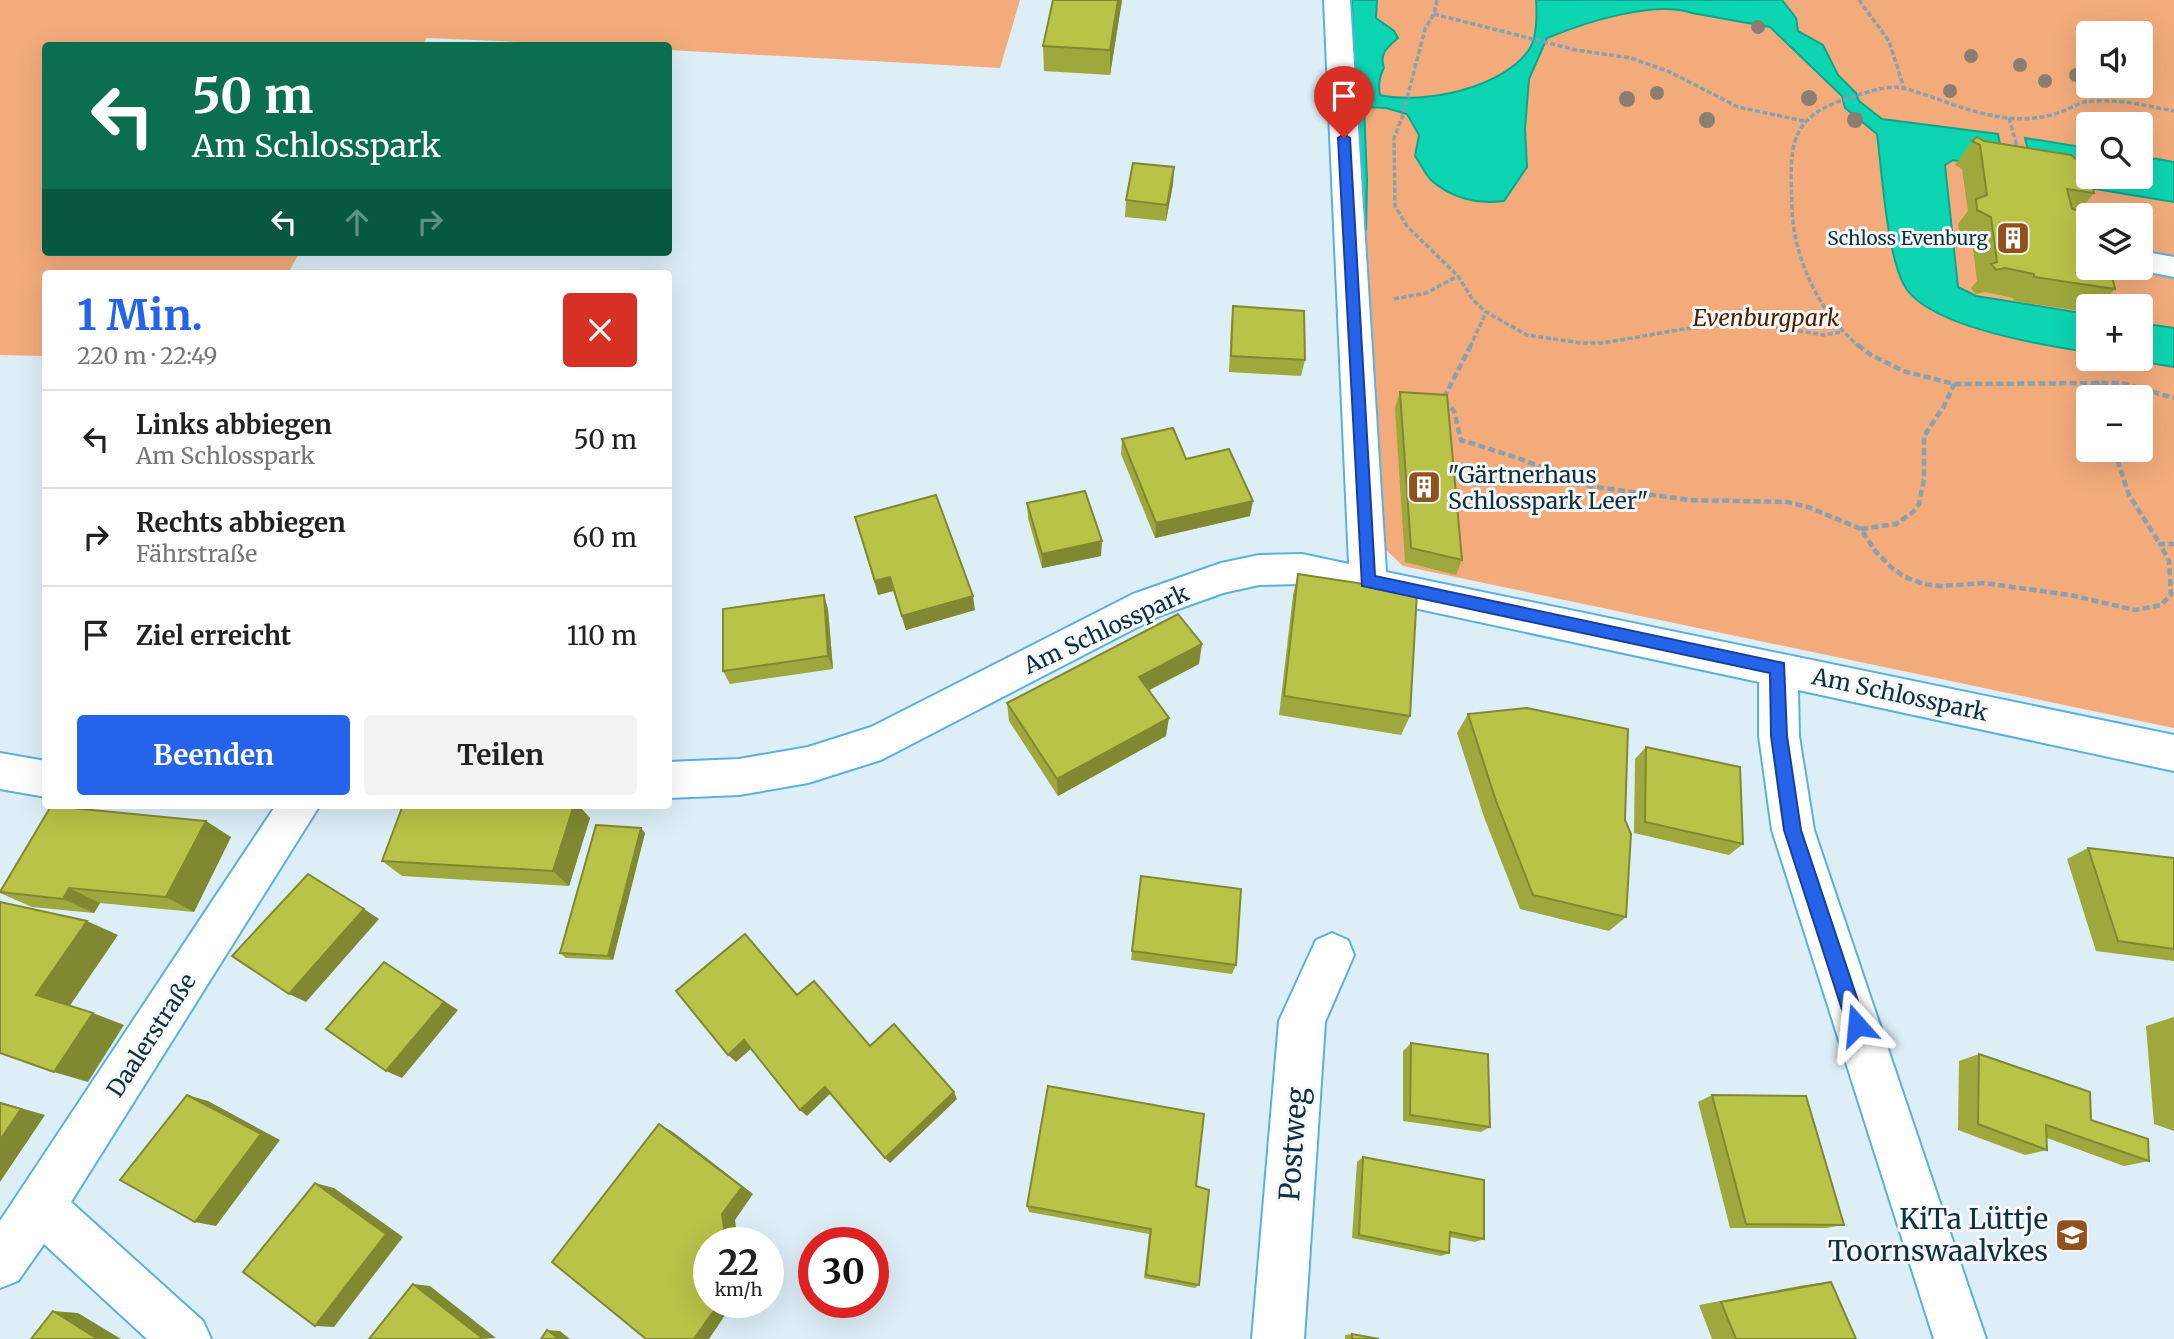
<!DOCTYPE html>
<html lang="de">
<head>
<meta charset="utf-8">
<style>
  body { margin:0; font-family:Merriweather,serif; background:#f2f2f2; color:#222; height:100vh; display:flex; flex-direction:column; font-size:26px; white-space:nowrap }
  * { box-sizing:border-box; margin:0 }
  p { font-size:23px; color:#767676 }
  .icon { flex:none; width:38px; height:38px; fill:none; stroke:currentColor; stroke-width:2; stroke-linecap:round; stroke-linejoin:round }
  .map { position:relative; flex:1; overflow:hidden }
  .side { position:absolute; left:42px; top:270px; width:630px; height:539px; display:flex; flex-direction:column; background:#fff; border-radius:7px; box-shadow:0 7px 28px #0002 }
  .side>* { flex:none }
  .guide { position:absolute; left:42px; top:42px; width:630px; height:214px; border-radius:7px; box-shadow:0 7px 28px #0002; background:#0b6e4f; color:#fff; overflow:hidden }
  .fabs { position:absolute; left:2076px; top:21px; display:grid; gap:14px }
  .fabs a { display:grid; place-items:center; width:77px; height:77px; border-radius:7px; background:#fff; box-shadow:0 7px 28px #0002; font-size:35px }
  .speed { position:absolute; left:693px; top:1227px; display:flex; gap:14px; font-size:35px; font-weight:700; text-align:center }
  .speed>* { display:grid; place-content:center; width:91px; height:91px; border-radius:50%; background:#fff; box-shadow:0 7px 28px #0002; line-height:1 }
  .speed small { font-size:18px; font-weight:400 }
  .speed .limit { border:10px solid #d22; background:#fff; color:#111 }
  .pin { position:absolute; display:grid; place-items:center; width:60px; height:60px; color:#fff; margin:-72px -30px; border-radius:50% 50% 50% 0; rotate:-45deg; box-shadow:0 0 7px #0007 }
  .pin .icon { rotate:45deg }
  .me { position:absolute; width:77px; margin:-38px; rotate:342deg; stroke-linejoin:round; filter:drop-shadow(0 0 5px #0008) }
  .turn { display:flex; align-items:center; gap:24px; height:147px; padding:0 35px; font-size:32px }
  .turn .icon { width:91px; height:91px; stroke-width:2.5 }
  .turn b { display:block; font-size:49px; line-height:60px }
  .lanes { display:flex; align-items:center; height:66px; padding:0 35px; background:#0003; justify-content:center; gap:35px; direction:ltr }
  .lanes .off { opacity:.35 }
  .round { display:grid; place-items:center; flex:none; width:74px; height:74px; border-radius:7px; background:#f2f2f2 }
  .summary { display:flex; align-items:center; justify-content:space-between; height:119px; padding:0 35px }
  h1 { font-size:42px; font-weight:700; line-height:52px; color:#2563eb }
  .cta { display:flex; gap:14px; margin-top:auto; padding:14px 35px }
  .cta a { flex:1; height:80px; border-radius:7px; background:#2563eb; color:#fff; font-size:28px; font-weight:700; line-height:80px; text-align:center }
  .cta a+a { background:#f2f2f2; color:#222 }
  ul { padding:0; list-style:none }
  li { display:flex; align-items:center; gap:21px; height:98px; padding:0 35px; border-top:2px solid #e0e0e0 }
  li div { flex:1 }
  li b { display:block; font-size:26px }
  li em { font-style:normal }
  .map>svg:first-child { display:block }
</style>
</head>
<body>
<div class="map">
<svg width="2174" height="1339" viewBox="0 0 2174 1339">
  <rect width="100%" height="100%" fill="#ddeef7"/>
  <g fill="#f3ab7b" fill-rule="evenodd">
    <path d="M0,0H1020L1000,68L669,50L668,46L588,45L427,38L422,46H46V252H300L288,273H46L45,356L0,355Z"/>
    <path d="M1340,0H2174V728L1403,566L1382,546ZM2088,33H2140V86H2088ZM2088,124H2140V177H2088ZM2088,215H2140V268H2088ZM2088,306H2140V359H2088ZM2088,397H2140V450H2088Z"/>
  </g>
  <g fill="#0ed5b1" stroke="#0da490" stroke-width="2">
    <path d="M1352,0H1377L1376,18L1394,31L1398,38C1387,48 1379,53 1384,68C1379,77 1378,85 1380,95C1423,105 1505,88 1530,48C1537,37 1537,13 1536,0H1782L1796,18L1798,31L1823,45L1838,75L1856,93L1859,101L1882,119L1998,134L2001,150L2029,154L2025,138L2088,148V177H2140V156L2174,162V202L2071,185L1953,160L1945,165L1958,287L1976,296L2088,314V352C2041,345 1937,328 1908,291C1887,265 1882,170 1877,134L1845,108L1842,96L1770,27L1692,13C1654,0 1586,22 1547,38L1529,79L1525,129L1527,167L1504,201C1478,205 1451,198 1431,180C1425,174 1420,163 1415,156L1419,135L1407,114L1386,108L1364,107L1367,180L1366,230L1357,233Z"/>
    <path d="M2140,323L2174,328V367L2125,359H2140Z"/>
  </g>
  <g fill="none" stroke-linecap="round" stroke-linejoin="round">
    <g stroke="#59b1e0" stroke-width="4">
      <g id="minor">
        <path d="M1324,0H1350L1386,572L2174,735V771L1798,690L1799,736L1814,830L1986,1339H1934L1772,830L1759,736V682L1302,584L1259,585L1223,593L1159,616L881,760L808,783L739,795L668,798V762L739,759L808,747L871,727L1133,594L1221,563L1259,555L1302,554L1349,564Z"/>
        <path d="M2140,251L2174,257V277L2129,268H2140Z"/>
        <path d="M0,753L46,761V797L0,789Z"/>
        <path d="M276,805H320L71,1202L203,1321L211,1339H147L44,1244L18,1281L0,1288V1221Z"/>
        <path d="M1332,933L1348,940L1354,955L1325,1022L1304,1339H1252L1279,1021L1316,940Z"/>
      </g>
    </g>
    <g stroke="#87a1ae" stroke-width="3.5" stroke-dasharray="5 2.5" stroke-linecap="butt">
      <path d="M1437,0L1434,14L1425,29L1402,118L1394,138L1395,206L1407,226L1458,276L1473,300L1486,312L1527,335L1581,343H1603L1684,329L1753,323L1823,335L1842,332"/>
      <path d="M1859,0L1889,41L1904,88"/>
      <path d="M1434,14L1576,50L1631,58L1670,72L1738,107L1804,121"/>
      <path d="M2009,118L2018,150"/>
      <path d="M1394,299L1426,293L1458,276"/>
      <path d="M1470,347L1486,312"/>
      <path d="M1860,347C1820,314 1794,260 1792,209C1790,145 1786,116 1855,96C1871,91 1890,84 1907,89C1941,99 1972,114 2008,118C2025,120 2045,118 2061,112C2069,109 2076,104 2085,102C2115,98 2144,105 2174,111"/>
    </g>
    <g stroke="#87a1ae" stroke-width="4.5" stroke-dasharray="7 3.5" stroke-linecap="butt">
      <path d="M1858,345L1871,355L1903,371L1954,384L2122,383L2174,398"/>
      <path d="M2096,381L2105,397"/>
      <path d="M1444,398L1471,345"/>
      <path d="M1444,400L1454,411L1461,440L1518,458L1589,486L1689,500L1787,502L1808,507L1861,529L1876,552L1891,567L1905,577L1924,584L1940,586L1984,583L2070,595L2135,610L2161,605L2171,595L2169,561L2160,544H2174"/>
      <path d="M2114,450L2129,495L2160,544"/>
      <path d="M1861,529L1896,524L1913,512L1919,504L1924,479V436L1944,406L1954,384"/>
    </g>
    <use href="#minor" fill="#fff" fill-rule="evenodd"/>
  </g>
  <g fill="#8b7e71">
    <circle cx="1758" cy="27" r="7"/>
    <circle cx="1971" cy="56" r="7"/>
    <circle cx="2020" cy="65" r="7"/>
    <circle cx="2076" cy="75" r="7"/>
    <circle cx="2045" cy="81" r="7"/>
    <circle cx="1950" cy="91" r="7"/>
    <circle cx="1657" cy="93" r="7"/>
    <circle cx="1809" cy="98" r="8"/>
    <circle cx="1627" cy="99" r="8"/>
    <circle cx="1707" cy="120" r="8"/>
    <circle cx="1855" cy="120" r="8"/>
  </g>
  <g fill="#9ea83d">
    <path d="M1122,0L1110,75L1044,71L1043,46Z"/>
    <path d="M1972,141H1984L2080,167L2094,193L2080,210L2086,233L2079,241L2083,256L2115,289L2099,306H2088V312L2014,301L2013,298L1985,292L1976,294L1971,288L1977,281L1972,241L1959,234L1958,224L1968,211L1962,169L1955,165Z"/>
    <path d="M1174,167L1173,184L1166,221L1125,217L1126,200Z"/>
    <path d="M1233,306L1305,360L1301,376L1229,372L1231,323Z"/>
    <path d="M1400,392L1462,560L1456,575L1405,562L1395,408Z"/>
    <path d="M1122,439L1186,459L1250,516L1155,538L1121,454Z"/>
    <path d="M1027,503L1101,556L1042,568L1028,518Z"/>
    <path d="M855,517L975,610L906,630L893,591L878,595Z"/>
    <path d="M1298,574L1410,716L1401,735L1279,715L1293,595Z"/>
    <path d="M824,595L828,610L833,669L730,684L723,671Z"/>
    <path d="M1199,664L1148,691L1166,736L1058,796L1009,721L1007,703Z"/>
    <path d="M1468,714L1625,820L1626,917L1609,931L1520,909L1484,817L1457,733Z"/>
    <path d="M1646,747L1743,844L1729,855L1634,833L1635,759Z"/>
    <path d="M403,805H578L590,818L569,886L402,876L382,861Z"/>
    <path d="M641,828L645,833L613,960L566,958L560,953Z"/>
    <path d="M231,837L194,912L100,903L94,913L32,907L0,893Z"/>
    <path d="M2088,848L2174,858V961L2096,951L2067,859Z"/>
    <path d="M1141,876L1236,965L1232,974L1131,960Z"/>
    <path d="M2174,1017V1131L2154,1124L2146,1026Z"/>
    <path d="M1411,1043L1490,1127L1481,1132L1403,1121V1051Z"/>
    <path d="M1979,1054L2091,1120L2149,1161L2124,1166L2047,1138V1150L2025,1155L1958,1130L1959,1061Z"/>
    <path d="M1712,1095L1844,1225L1826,1228H1730L1698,1102Z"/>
    <path d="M1363,1157L1484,1239L1475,1242L1450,1237L1449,1253L1441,1256L1352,1238L1357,1162Z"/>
    <path d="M1196,1186L1199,1285L1195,1288L1144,1278L1149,1234L1029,1212L1027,1206Z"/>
    <path d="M1831,1282L1856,1339H1712L1699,1305L1805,1285Z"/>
    <path d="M1352,1334L1379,1339H1345V1335Z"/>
  </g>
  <g fill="#818832">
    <path d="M1118,0H1122L1110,75V50Z"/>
    <path d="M1174,167L1173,184L1166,221L1167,205Z"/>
    <path d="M1253,501L1250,516L1155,538L1156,523Z"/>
    <path d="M1102,541L1101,556L1042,568V554Z"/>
    <path d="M890,577L893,591L878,595L875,581Z"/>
    <path d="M824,595L828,610L833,669L828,656Z"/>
    <path d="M973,596L975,610L906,630L902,616Z"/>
    <path d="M1202,644L1199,664L1137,696L1139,677Z"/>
    <path d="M1169,718L1166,736L1058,796L1057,779Z"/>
    <path d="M574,805H578L590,818L569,886L553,871Z"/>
    <path d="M206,821L231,837L194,912L166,897Z"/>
    <path d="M641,828L645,833L613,960L608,956Z"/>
    <path d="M69,888L100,903L94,913L63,899Z"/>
    <path d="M364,909L379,919L306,1002L289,994Z"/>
    <path d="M87,921L118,935L69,1007L36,995Z"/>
    <path d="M384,962L458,1010L402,1078L386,1071Z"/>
    <path d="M93,1013L124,1025L88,1082L54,1072Z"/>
    <path d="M744,1040L752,1048L736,1062L728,1055Z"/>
    <path d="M825,1087L831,1093L807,1116L800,1110Z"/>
    <path d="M954,1092L957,1099L890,1163L885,1158Z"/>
    <path d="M187,1095L208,1101L280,1140L216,1226L195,1222Z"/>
    <path d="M0,1102L45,1115L0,1182Z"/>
    <path d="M659,1124L673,1132L753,1194L735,1220L738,1242H726Z"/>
    <path d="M315,1183L334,1188L403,1237L334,1327L315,1326Z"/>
    <path d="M413,1284L430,1286L496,1338L480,1339Z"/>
    <path d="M720,1302H734L709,1339H694Z"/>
    <path d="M53,1311L78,1313L121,1339H98Z"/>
    <path d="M547,1330L560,1331L570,1339H559Z"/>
  </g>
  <g fill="#b8c347" stroke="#818832" stroke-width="2">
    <path d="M1053,0H1118L1110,50L1043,46Z"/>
    <path d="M1977,137L1984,141L2071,155L2078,161L2080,167L2088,168V177H2090L2094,193L2067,189L2072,209L2080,211L2086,233L2077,232L2083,256L2088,257V268H2110L2115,289L2034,277V274L2005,268L1996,270L1991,264L1997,262L1991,217L1977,210L1976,199L1987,195L1980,145L1972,141Z"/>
    <path d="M1133,163L1174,167L1167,205L1126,200Z"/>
    <path d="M305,271L461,272V273H304Z"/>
    <path d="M1233,306L1304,311L1305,360L1231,356Z"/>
    <path d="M1400,392L1447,395L1462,560L1411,548Z"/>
    <path d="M1173,428L1186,459L1229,449L1253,501L1156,523L1122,439Z"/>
    <path d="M1085,491L1102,541L1042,554L1027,503Z"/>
    <path d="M936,495L973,596L902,616L890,577L875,581L855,517Z"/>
    <path d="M1298,574L1417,592L1410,716L1284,696Z"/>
    <path d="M824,595L828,656L723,671V609Z"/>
    <path d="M1178,614L1202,644L1139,677L1169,718L1057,779L1007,703Z"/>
    <path d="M1527,708L1628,729L1625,820L1631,834L1626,917L1533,895L1496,801L1468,714Z"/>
    <path d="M1646,747L1740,767L1743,844L1645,822Z"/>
    <path d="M403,805H574L553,871L382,861Z"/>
    <path d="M51,806L206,821L166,897L69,888L63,899L0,892Z"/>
    <path d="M596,825L641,828L608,956L560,953Z"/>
    <path d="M2088,848L2174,858V949L2118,941Z"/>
    <path d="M308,874L364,909L289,994L232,956Z"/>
    <path d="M1141,876L1241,889L1236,965L1132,951Z"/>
    <path d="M0,902L87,921L36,995L93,1013L54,1072L0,1053Z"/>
    <path d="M745,934L797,995L814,981L870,1046L894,1024L954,1092L885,1158L825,1087L800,1110L744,1040L728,1055L676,991Z"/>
    <path d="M384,962L444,1002L386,1071L326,1029Z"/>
    <path d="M1411,1043L1488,1054L1490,1127L1410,1115Z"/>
    <path d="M1979,1054L2090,1092L2091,1120L2148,1139L2149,1161L2046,1125L2047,1150L1978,1124Z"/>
    <path d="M1048,1086L1204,1114L1196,1186L1209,1190L1199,1285L1146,1275L1151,1229L1027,1206Z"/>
    <path d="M187,1095L261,1134L195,1222L120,1180Z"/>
    <path d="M1712,1095L1806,1096L1844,1225L1746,1224Z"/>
    <path d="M0,1103L21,1109L0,1140Z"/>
    <path d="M659,1124L742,1187L722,1214L726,1242H709V1302H720L694,1339H646L552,1262Z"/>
    <path d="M1363,1157L1484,1180V1239L1450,1232L1449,1253L1359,1235Z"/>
    <path d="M315,1183L386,1234L315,1326L243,1272Z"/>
    <path d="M1831,1282L1856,1339H1736L1721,1302Z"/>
    <path d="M413,1284L481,1337L480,1339H369Z"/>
    <path d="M53,1311L98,1339H31Z"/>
    <path d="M547,1330L559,1339H541Z"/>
    <path d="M1352,1334L1379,1339H1352Z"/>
  </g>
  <path fill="#2563eb" stroke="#184099" stroke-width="2" d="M1344,134L1350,138L1375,576L1784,663L1787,736L1801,830L1866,1025L1863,1031L1857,1034L1850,1031L1847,1025L1784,830L1771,736L1770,673L1362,586L1338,138Z"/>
  <defs>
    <g id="building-square" transform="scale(1.75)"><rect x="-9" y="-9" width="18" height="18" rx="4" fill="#92501d" stroke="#f8f8f8"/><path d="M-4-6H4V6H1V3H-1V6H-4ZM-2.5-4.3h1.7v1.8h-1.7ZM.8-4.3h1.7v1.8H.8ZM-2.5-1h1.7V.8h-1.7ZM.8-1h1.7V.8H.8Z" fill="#fff"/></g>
    <g id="school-square" transform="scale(1.75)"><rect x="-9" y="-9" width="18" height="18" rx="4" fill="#92501d" stroke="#f8f8f8"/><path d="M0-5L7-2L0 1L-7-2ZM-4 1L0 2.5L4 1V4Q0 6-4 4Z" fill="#fff"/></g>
  </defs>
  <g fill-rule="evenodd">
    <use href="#building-square" x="2013" y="238"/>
    <use href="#building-square" x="1424" y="487"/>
    <use href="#school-square" x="2072" y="1235"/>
  </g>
  <g text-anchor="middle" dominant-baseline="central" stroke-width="6" stroke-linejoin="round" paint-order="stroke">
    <g font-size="19" fill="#0a3144" stroke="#f8f8f8" text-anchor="end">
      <text x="1988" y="238">Schloss Evenburg</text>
    </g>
    <g font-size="23" font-style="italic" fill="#482203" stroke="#f8f8f8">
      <text x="1766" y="317">Evenburgpark</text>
    </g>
    <g font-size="23" fill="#0a3144" stroke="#f8f8f8" text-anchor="start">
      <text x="1448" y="474">"Gärtnerhaus<tspan x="1448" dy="26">Schlosspark Leer"</tspan></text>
    </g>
    <g font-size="23" fill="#0a3144" stroke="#f8f8f8">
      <text transform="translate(1106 629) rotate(-25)">Am Schlosspark</text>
      <text transform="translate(1900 694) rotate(12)">Am Schlosspark</text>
      <text transform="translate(151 1035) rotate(-57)">Daalerstraße</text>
    </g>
    <g font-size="28" fill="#0a3144" stroke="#f8f8f8">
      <text transform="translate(1293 1144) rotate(-86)">Postweg</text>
    </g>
    <g font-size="28" fill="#0a3144" stroke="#f8f8f8" text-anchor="end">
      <text x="2048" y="1219">KiTa Lüttje<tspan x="2048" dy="32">Toornswaalvkes</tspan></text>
    </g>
  </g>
</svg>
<div class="fabs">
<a><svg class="icon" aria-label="sound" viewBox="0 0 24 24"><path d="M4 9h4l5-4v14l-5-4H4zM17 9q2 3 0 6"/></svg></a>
<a><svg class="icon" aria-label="search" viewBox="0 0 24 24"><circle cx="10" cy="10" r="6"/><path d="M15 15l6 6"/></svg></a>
<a><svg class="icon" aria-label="layers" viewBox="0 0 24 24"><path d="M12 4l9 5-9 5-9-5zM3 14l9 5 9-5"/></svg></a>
<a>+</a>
<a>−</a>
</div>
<div class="speed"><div>22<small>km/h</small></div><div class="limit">30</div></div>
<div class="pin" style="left:1344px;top:138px;background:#d93025"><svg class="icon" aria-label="arrive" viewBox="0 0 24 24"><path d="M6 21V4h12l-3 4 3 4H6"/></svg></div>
<svg class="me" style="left:1857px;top:1025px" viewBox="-20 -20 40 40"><path d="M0-17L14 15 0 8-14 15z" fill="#2563eb" stroke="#fff" stroke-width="4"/></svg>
<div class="guide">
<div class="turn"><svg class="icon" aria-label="left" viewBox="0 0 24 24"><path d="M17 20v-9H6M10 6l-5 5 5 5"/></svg><div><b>50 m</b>Am Schlosspark</div></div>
<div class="lanes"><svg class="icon" aria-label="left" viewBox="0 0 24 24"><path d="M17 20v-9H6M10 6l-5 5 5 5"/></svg><svg class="icon off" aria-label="ahead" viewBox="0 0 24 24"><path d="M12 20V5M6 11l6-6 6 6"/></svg><svg class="icon off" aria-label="right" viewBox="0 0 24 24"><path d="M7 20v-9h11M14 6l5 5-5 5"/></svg></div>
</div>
<section class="side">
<div class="summary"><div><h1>1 Min.</h1><p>220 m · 22:49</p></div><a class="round" style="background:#d93025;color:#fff"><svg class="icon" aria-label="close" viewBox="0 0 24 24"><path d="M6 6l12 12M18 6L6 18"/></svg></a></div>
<ul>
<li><svg class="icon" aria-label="left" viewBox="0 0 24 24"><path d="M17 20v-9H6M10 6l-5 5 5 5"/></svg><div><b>Links abbiegen</b><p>Am Schlosspark</p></div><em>50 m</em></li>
<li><svg class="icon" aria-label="right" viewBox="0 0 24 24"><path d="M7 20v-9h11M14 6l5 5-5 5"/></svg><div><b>Rechts abbiegen</b><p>Fährstraße</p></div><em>60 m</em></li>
<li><svg class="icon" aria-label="arrive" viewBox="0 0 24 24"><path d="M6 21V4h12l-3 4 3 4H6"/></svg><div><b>Ziel erreicht</b></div><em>110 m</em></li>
</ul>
<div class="cta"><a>Beenden</a><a>Teilen</a></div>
</section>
</div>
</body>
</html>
